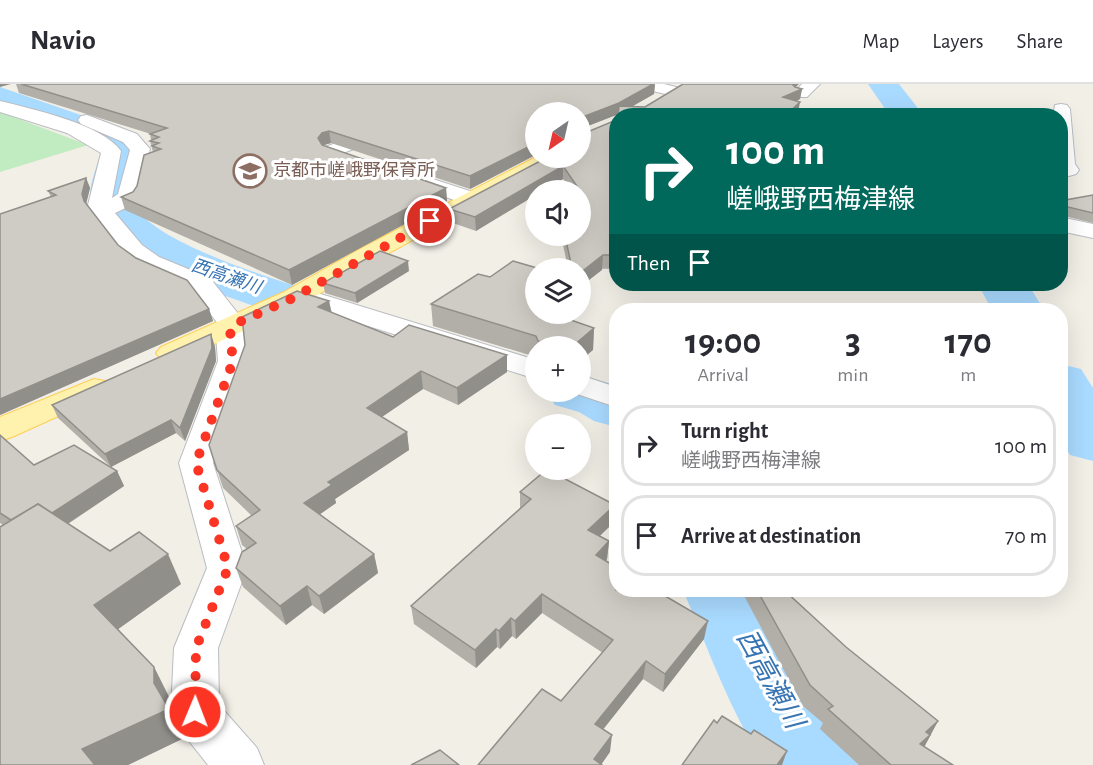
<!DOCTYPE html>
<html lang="en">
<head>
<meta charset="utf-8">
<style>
  body { margin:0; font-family:"Alegreya Sans","Noto Sans JP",sans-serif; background:#f2f2f3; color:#2b2b33; height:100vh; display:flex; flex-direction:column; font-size:22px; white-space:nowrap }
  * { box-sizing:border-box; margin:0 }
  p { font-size:20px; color:#7c7c81 }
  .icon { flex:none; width:33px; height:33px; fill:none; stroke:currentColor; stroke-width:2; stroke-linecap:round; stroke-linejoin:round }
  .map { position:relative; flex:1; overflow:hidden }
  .drawer { position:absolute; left:609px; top:219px; width:459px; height:294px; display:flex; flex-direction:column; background:#fff; border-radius:24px; box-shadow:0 6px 24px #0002 }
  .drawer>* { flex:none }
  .hud { position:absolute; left:609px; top:24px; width:459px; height:183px; border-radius:24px; box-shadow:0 6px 24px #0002; background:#00695c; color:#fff; overflow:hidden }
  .needle { width:39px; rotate:214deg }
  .controls { position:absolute; left:525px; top:18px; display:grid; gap:12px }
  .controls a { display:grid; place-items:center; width:66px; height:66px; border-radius:50%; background:#fff; box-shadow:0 6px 24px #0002; font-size:30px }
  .pin { position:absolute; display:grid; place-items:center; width:51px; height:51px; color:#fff; margin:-26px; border:3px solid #fff; border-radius:50%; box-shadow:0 2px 6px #0007 }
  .me { position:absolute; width:66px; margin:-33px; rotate:1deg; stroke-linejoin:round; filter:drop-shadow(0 0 4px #0008) }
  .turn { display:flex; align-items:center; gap:21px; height:126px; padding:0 18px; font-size:27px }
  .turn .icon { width:78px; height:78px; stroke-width:2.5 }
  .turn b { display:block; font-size:42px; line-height:51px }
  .then { display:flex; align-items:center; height:57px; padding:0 18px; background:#0003; gap:12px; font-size:22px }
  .eta { display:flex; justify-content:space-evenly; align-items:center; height:102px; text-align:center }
  .eta b { font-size:36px; font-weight:700; line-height:42px }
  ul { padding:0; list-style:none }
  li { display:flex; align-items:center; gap:18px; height:81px; margin:0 12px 9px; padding:0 6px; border:3px solid #e1e1e2; border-radius:24px }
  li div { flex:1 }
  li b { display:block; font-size:22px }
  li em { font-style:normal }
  header { display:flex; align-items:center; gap:36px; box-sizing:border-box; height:84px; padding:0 30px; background:#fff; border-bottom:2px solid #e1e1e2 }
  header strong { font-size:28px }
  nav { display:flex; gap:33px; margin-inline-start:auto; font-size:21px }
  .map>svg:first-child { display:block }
</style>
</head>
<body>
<header>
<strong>Navio</strong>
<nav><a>Map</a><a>Layers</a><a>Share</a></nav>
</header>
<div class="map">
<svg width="1093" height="681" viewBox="0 0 1093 681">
  <rect width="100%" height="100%" fill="#f2efe7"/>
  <path fill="#c1ebc1" d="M0,28L88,61L0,88Z"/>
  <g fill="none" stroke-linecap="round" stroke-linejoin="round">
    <g fill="#a9daff" fill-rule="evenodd">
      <path d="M868,0H899L924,32H890Z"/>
      <path d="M0,3L124,46L139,67C136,83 128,106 135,121C156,166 325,210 375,227L383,238L375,249L356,254L337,249C282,230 92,181 90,111C90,98 98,80 101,67L98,61L0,24Z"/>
      <path d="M978,200H1028L1044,226H992Z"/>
      <path d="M1060,280L1081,285L1093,304V377L1070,371L1060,355Z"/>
      <path d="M580,291L616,301V343L594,337L579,328L555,321L546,308H580Z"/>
      <path d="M683,506H761L810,592L839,631L857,649L871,681H765C730,627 708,565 683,506Z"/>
    </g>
    <g stroke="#b9bcc1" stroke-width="2">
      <g id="minor">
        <path d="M633,0H664L680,4L682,7L674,12L635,3Z"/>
        <path d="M802,0H820L807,13H795L793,9Z"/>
        <path d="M0,17C32,25 102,40 121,67L112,114L118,110L130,66L123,58L81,40L78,36L81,32L87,31L137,50L150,65L139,114L136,119L115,129L142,161L159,173L210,194L247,241L244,251L248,277L213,379L247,484L218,564L219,621L257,664L264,681H208L178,643L171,628L174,564L207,484L179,379L218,277L216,251L219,241L192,206L141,183L124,171L90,127L88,121L101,69L67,49L0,28Z"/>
        <path d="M1061,20L1067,21L1070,25L1075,80L1079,86L1076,90L1069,92L1060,89V32H1053L1055,21Z"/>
        <path d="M352,53L359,55L362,59L359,63L311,81L304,79L301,75L304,71Z"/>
        <path d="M405,86L479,110L482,115L479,120L471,122L398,96L395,92L398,88Z"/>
        <path d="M1060,133L1093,140V154L1060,147Z"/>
        <path d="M298,203L536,276V295L289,217L285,211L289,205Z"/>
        <path d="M580,291L616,303V323L571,308H580Z"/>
      </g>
    </g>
    <g stroke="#ffce52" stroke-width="2">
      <g id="major">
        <path d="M536,73L559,74L556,78L378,175L302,220L181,275L171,278L161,275L156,269L161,263L284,208L360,165Z"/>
        <path d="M94,295L105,297L110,304L105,311L12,353L0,357V333Z"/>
      </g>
    </g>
    <use href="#minor" fill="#fff" fill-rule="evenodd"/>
    <use href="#major" fill="#fff2ae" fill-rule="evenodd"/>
  </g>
  <g fill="#b2afa9">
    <path d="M16,0H655L654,10L632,22L645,23L795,3L802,5L800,15L797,17L798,29L618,30L580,45V28H536V71L470,105L331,59L324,61V62L446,104L447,117L292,201L125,126L121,113L133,108L137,102L153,68L150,57L151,56L150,50H151L19,9Z"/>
    <path d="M616,36V185L568,184L561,152H580V106H571L563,95L543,106H536L476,147L450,138L449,125Z"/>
    <path d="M86,94L90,104L86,120L118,161L209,225L213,237L0,331V130L51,113L48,107Z"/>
    <path d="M1093,111V139L1060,131V117Z"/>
    <path d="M409,187L357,219L325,209L323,199Z"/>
    <path d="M329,217L332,229L393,253L507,271V288L458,321L423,305L382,333L407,348L409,366L335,415L336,419L320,430L374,470L378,489L324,530L312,521L286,541L243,503L236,484L247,465L242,461L236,442L252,432L223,404L209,361L245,261Z"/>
    <path d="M431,220L536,230H567V235L594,244L593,266L580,262H536V273L433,242Z"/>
    <path d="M211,250L215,263L216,277L185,357L176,349L111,383L58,334L52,321Z"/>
    <path d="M0,351L34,381L117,387L124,402L68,440L110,467L181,500L118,545L154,583L169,613V625L184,654L128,681H0L3,441L0,439Z"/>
    <path d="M520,408L613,439L600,452L609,457L607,475L606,477L704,555L663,608L643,595L603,645L610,668L478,681L561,617L603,569L542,529L516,555L512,552L500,565L497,563L476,584L414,540L411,522L520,424Z"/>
    <path d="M741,506H784L846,563L938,637L924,663L953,681H859L820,645L823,639L803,622Z"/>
  </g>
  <g fill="#918f8a">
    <path d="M0,0H11L0,3Z"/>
    <path d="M653,0H655L654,10L619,30L580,45V34Z"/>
    <path d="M792,0H799L791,7L802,5L800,15L782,24L783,13Z"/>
    <path d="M800,18L798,29L795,32H785Z"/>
    <path d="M329,47L331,59L324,61L320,66L318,54L322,49Z"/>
    <path d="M535,59V71L470,105V92Z"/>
    <path d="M563,82V95L543,106H536V111L476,147L475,133Z"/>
    <path d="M86,94L90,104L86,120L88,128L82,110Z"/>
    <path d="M446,104L447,117L292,201L289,186Z"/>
    <path d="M603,171L602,186L580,203V189Z"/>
    <path d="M408,177L409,187L357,219L355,209Z"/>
    <path d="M329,217L332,233L318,223Z"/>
    <path d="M209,225L213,237L0,331V315Z"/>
    <path d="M566,230H567V250L562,233Z"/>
    <path d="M594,244L593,266L580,277V262H573Z"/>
    <path d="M211,250L215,263L216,277L185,357L180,344Z"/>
    <path d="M507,271V288L458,321L457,304Z"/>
    <path d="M421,287L423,305L370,341L367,324Z"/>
    <path d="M171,336L176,349L111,383L105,370Z"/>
    <path d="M407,348L409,366L335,415L336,419L309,438L304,419L328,398Z"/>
    <path d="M117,387L124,402L34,462L25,446Z"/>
    <path d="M615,421L613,439L587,464L588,446Z"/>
    <path d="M609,457L607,475L595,489L596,471Z"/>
    <path d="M168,470L181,500L110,551L94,521Z"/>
    <path d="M374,470L378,489L324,530L319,512Z"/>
    <path d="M307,502L312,521L286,541L280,522Z"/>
    <path d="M542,510V529L516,555L515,537Z"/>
    <path d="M511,534L512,552L500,565L499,547Z"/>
    <path d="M708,537L704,555L663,608L665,590Z"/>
    <path d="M496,545L497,563L476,584L475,566Z"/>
    <path d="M646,577L643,595L594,657L595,640Z"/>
    <path d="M154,583L169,613V625L184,654L128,681H93L82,665L154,599Z"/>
    <path d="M938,637L920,671L910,680L926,648Z"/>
    <path d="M612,651L610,668L601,681L594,675Z"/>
    <path d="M787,667L782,681H777Z"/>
  </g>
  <g fill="#cfccc5" stroke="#918f8a" stroke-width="1.5">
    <path d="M21,0H653L619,19L580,34V28H536V59L470,92L329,47L322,49L318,54L322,61L446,104L289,186L121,113L133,108L137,102L144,71L161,65L152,62L159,59L150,57L159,53L150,50L167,44Z"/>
    <path d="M683,0H792L795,3L802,5L783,13L800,18L785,32H618L619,22L645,23Z"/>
    <path d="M616,36V171H603L580,189V184H572L565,152H580L581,108L563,82L475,133L449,125L546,74H580V51Z"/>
    <path d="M86,94L82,110L84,117L118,161L136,174L187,196L209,225L0,315V130L56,111L48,107Z"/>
    <path d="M1093,111V129L1064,122L1060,125V117Z"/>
    <path d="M380,167L408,177L355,209L323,199Z"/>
    <path d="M513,177L537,184H536V218H535L536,219V230H566L562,233L594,244L573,262H553L538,257L536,252L431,220L478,190L490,193Z"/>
    <path d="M297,207L329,217L318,223L393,253L409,241L507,271L457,304L421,287L367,324L407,348L328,398L332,401L304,419L374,470L319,512L307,502L280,522L236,484L242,468L256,459L236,442L260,426L217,386L209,361L245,261L242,233Z"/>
    <path d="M211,250L212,264L180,344L171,336L105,370L52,321Z"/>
    <path d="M0,351L34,381L74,361L117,387L52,429L38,420L11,436L0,429Z"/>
    <path d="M546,386H548L615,421L588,446L609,457L596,471L616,483V506H655L708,537L665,590L646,577L595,640L612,651L594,675L602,681H478L542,605L561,617L613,556L542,510L515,537L511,534L499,547L496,545L475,566L411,522L531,415L520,408Z"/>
    <path d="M38,420L110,467L139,448L168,470L94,521L154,583V599L169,625L82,665L95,681H0V443Z"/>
    <path d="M757,506H784L846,563L938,637L926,648L930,651L920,660L953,681H891L828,625L833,622L810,601Z"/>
    <path d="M722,632L751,650L754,646L787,667L777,681H682L714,636L717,639Z"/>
    <path d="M440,666L459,681H411Z"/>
  </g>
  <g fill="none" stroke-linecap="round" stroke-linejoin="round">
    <path stroke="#fb3423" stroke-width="10" stroke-dasharray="0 18" d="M195,628L196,564L228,484L196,379L233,277L230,251L233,241L293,214L430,137"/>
  </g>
  <defs>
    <g id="school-ring" transform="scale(1.725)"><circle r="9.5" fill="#fff" stroke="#8d6e63" stroke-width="1.5"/><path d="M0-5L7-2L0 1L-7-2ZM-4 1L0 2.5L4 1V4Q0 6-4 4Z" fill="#8d6e63"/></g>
  </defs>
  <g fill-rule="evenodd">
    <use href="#school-ring" x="250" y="87"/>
  </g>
  <g text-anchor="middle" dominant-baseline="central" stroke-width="6" stroke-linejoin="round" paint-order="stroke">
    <g font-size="18" fill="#785e54" stroke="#fff" text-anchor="start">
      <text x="273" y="87">京都市嵯峨野保育所</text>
    </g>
    <g font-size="18" font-style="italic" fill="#3774b3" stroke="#fff">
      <text transform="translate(226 193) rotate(19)">西高瀬川</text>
    </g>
    <g font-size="27" font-style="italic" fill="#3774b3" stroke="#fff">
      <text transform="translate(770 595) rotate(61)">西高瀬川</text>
    </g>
  </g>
</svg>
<div class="controls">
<a><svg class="needle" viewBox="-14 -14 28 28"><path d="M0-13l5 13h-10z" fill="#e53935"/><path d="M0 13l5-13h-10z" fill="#7c7c81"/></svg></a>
<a><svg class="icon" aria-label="sound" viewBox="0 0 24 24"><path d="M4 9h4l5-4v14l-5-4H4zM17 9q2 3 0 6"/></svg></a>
<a><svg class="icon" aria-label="layers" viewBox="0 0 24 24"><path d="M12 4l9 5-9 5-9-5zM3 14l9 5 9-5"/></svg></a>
<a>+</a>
<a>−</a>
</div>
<div class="pin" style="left:430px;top:137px;background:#d93025"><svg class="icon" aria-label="arrive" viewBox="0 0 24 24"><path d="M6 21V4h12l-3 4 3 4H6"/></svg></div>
<svg class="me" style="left:195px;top:628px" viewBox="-20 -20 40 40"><circle r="17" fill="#fb3423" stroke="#fff" stroke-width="3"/><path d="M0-11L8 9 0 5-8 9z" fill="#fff"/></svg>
<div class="hud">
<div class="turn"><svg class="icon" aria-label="right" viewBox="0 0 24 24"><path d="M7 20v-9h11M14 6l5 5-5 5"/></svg><div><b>100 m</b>嵯峨野西梅津線</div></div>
<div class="then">Then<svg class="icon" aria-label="arrive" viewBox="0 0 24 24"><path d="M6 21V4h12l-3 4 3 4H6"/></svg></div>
</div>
<section class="drawer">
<div class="eta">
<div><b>19:00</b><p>Arrival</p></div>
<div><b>3</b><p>min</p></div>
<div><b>170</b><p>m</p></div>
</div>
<ul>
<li><svg class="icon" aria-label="right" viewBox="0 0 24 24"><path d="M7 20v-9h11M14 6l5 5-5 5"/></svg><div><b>Turn right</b><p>嵯峨野西梅津線</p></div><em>100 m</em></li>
<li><svg class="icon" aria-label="arrive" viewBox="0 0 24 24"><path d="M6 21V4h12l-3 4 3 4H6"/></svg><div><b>Arrive at destination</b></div><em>70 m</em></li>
</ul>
</section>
</div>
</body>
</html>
